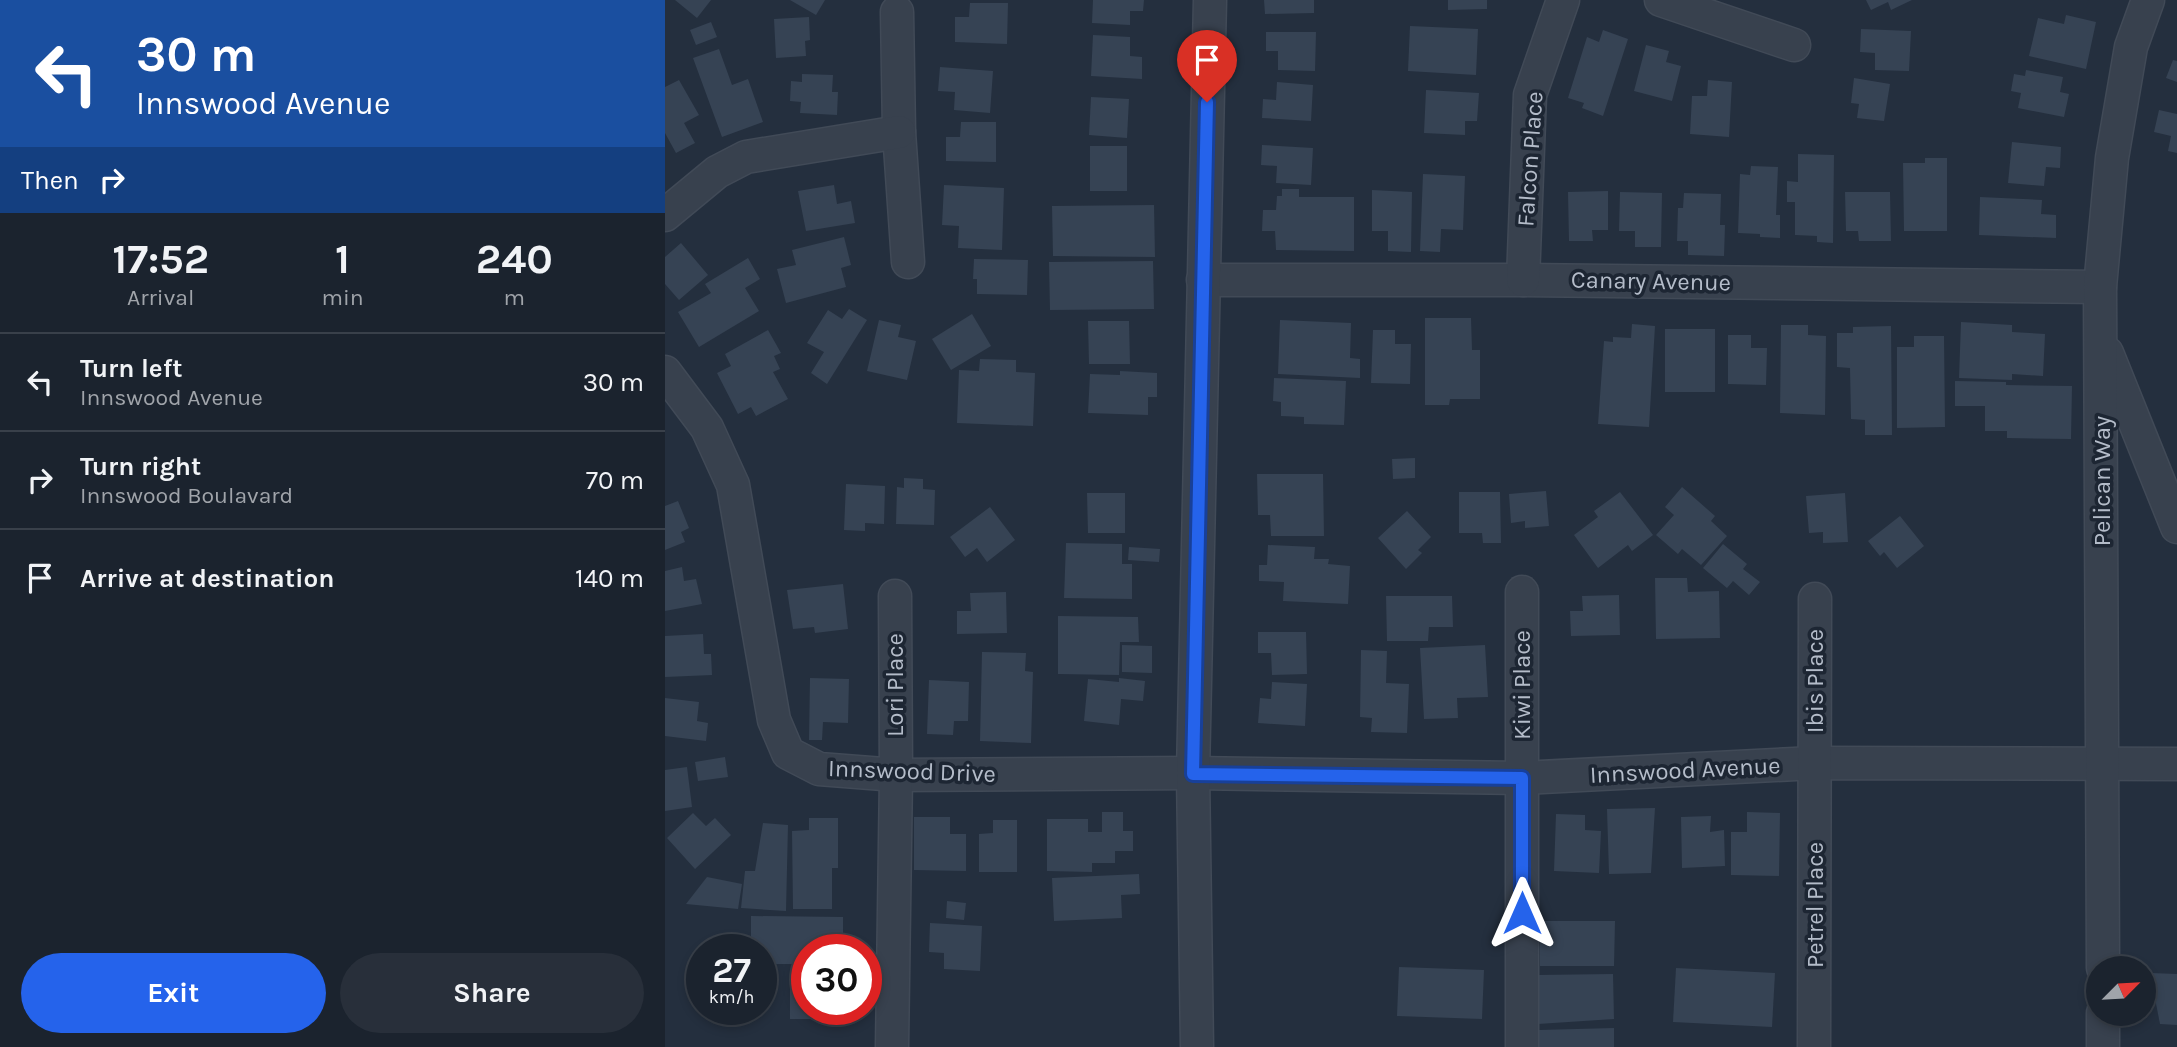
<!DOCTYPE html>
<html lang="en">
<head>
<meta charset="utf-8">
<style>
  body { margin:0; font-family:Karla,sans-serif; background:#282f3a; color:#f1f3f6; height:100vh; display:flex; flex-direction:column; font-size:26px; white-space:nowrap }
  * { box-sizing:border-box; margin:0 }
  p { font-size:23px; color:#a0a4aa }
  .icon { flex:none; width:38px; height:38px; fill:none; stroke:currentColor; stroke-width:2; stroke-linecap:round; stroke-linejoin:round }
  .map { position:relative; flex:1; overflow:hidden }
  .details { display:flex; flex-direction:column; background:#1b232e; width:665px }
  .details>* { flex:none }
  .banner { background:#1a4fa0; color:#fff; overflow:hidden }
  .needle { width:46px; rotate:66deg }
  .tools { position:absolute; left:1421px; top:956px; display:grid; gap:14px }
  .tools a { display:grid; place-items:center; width:70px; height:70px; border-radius:50%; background:#1b232e; box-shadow:0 4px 10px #0003,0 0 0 2px #39404a; font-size:35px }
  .speed { position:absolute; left:21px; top:934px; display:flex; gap:14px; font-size:35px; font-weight:700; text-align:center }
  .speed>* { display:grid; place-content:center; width:91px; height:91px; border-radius:50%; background:#1b232e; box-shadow:0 4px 10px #0003,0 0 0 2px #39404a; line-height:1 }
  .speed small { font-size:18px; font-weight:400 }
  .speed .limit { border:10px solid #d22; background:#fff; color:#111 }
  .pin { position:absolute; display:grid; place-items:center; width:60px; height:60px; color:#fff; margin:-72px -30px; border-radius:50% 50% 50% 0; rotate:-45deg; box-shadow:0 0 7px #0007 }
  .pin .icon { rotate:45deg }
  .me { position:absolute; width:77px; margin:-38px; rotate:0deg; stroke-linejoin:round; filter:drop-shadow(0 0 5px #0008) }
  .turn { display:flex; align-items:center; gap:24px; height:147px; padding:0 21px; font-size:32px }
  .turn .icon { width:91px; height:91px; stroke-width:2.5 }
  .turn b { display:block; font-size:49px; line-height:60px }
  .then { display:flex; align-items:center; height:66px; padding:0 21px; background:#0003; gap:14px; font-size:26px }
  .eta { display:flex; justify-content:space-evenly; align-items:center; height:119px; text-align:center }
  .eta b { font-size:42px; font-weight:700; line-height:49px }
  .button { display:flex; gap:14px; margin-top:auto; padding:14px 21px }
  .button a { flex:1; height:80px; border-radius:42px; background:#2563eb; color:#fff; font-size:28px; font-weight:700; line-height:80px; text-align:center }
  .button a+a { background:#282f3a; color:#f1f3f6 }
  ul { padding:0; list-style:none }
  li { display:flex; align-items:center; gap:21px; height:98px; padding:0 21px; border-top:2px solid #39404a }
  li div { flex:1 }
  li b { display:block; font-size:26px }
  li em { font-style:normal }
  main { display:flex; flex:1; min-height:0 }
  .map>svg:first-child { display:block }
</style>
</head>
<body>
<main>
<section class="details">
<div class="banner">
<div class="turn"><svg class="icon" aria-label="left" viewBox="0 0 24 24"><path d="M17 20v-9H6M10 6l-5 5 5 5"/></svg><div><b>30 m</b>Innswood Avenue</div></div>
<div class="then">Then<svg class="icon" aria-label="right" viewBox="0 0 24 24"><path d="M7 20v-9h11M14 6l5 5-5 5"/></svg></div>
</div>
<div class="eta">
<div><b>17:52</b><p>Arrival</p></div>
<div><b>1</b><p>min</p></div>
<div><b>240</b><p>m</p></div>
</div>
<ul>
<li><svg class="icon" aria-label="left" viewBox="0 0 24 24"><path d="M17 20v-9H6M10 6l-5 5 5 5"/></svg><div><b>Turn left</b><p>Innswood Avenue</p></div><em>30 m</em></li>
<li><svg class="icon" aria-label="right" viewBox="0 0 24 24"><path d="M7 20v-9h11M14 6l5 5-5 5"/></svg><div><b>Turn right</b><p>Innswood Boulavard</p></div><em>70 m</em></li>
<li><svg class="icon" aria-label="arrive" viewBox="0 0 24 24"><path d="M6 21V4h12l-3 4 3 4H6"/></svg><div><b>Arrive at destination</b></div><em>140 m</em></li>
</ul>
<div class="button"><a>Exit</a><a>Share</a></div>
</section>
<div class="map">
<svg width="1512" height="1047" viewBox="0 0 1512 1047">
  <rect width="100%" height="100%" fill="#242f3e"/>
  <g fill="#364354">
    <path d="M10,0H46L32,18Z"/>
    <path d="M125,0H160L151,15Z"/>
    <path d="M428,0H479L478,11H465V25L427,23Z"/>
    <path d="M599,0H649V13L600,14Z"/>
    <path d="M783,0H822V9L783,10Z"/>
    <path d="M1201,0H1247L1226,10L1223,2L1206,10Z"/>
    <path d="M305,3H343L342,44L290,42V17H304Z"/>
    <path d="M1401,15L1431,22L1421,69L1364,56L1373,18L1399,24Z"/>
    <path d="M144,17L145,40L140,41L141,56L111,58L109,19Z"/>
    <path d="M46,22L52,37L31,45L25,30Z"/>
    <path d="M745,26L813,29L811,75L743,71Z"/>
    <path d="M1196,29L1246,31L1244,71L1210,70V53L1195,52Z"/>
    <path d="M938,30L963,39L938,116L917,108L919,103L903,98L922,37L934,42Z"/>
    <path d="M601,32H651L650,71L613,70V51H601Z"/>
    <path d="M428,35L465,37V56L477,57V79L426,76Z"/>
    <path d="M981,45L1004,51L1001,62L1016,66L1007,101L969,91Z"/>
    <path d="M54,49L67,85L83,79L98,122L57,137L28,58Z"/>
    <path d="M1508,60L1512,61V82L1501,78Z"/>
    <path d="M275,67L328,71L325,113L289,110L290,92L273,91Z"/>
    <path d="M1361,70L1398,77L1395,92L1404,94L1399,117L1353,108L1356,93L1346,91L1349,74L1360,76Z"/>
    <path d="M137,74L168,75L167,92H173L172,115L135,113L136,102L125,101L126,81L137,82Z"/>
    <path d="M1189,78L1225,84L1219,121L1192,118L1194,104L1186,103Z"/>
    <path d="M14,80L34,115L19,123L30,143L11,153L0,133V87Z"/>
    <path d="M1043,80L1067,82L1064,137L1025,134L1027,96H1042Z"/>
    <path d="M612,82L648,85L646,121L597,118L598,99L611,100Z"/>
    <path d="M761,90L814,93L812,121H800V135L759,133Z"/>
    <path d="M426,97L464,99L462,138L424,135Z"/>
    <path d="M1494,110L1512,114V153L1503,151L1506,136L1489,132Z"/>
    <path d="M296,122H331V162L281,161V137H295Z"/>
    <path d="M1347,142L1396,147L1395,168L1381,167L1379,186L1343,183Z"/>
    <path d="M597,145L648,148L646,185L611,183L612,166L596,165Z"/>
    <rect x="425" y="146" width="37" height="45"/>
    <path d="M1133,154L1169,155L1168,243L1152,242V236L1130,235V202H1122V181L1133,182Z"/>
    <path d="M1260,158H1282V231H1239L1238,163H1260Z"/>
    <path d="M1086,166L1113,167L1111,215H1115V238L1095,237V234L1073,233L1075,174L1085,175Z"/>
    <path d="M758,174L800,176L798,230L776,229L775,252L755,251Z"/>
    <path d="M169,185L172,204L186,201L190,223L141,231L133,191Z"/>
    <path d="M279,185L339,188L337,250L293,248L294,226L277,225Z"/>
    <path d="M617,189H634V197H689V251L611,250L610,231H597L598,210H611L612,196H617Z"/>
    <path d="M707,190L747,192L746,252L723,251V231H707Z"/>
    <path d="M943,191V230H927L928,241H904L903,192Z"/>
    <path d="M955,192L997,193L996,247H970V231H954Z"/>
    <path d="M1180,192H1225L1226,241H1194L1193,231H1181Z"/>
    <path d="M1019,193L1056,194L1055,225H1060L1059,256L1023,255V241H1012L1013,208H1018Z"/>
    <path d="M1315,197L1377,200L1376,214L1391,215V238L1314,235Z"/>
    <path d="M489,205L490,257L388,256L387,206Z"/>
    <path d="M179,237L186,265L176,268L181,287L121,303L112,269L131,265L127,250Z"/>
    <path d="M16,243L43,275L14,300L0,284V257Z"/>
    <path d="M83,258L95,279L80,288L94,311L34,347L13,312L46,293L40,284Z"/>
    <path d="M309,259L363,260L362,295L312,294V279H308Z"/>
    <path d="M488,261L489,309L385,310L384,262Z"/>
    <path d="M184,309L202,320L162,384L146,373L159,352L142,343L163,310L177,319Z"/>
    <path d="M307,314L326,346L286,370L267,339Z"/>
    <path d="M760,318H806L807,350H815V399H785L784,405H760Z"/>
    <path d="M214,320L236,325L233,337L251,341L242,380L202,371Z"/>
    <path d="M615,320L686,323L685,358L695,359V378L613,374Z"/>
    <path d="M423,321H464L465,364H424Z"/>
    <path d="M1296,322L1347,325V332L1380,334L1378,376L1347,374V380L1294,378Z"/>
    <path d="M967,324L990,326L984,427L933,424L939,341L948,342V337L966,338Z"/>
    <path d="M1116,325H1143V335L1161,336L1160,415L1115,413Z"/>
    <path d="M1226,326L1227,435H1200V420L1186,419L1185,368L1172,367V333H1188V327Z"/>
    <rect x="1000" y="329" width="50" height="63"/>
    <path d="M103,330L116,353L109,356L115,369L108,372L123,399L91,416L86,407L73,414L52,373L66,366L60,354Z"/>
    <path d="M708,330H730V344H746L745,384L706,383Z"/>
    <path d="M1063,335H1086V348H1102L1101,385L1063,384Z"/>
    <path d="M1249,336H1279L1280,427L1232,428V347H1249Z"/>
    <path d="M315,359L351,360V372L370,373L368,426L292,423L294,370L314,371Z"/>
    <path d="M455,371L492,373V397H483V415L423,413L425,374L455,375Z"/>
    <path d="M609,378L681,381L679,425L639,424V417L616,416V402L608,401Z"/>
    <path d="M1290,381L1341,382V385L1407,386L1406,439L1342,438V431H1320V406H1290Z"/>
    <path d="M750,458V478L728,479L727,459Z"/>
    <path d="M592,474H658L659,536H606L605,515H593Z"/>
    <path d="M239,478L258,479V489L270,490L269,525L231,524L232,487L239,488Z"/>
    <path d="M181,484L220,486L219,524L200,523V531L179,530Z"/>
    <path d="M1017,487L1050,516L1046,521L1062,536L1036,565L1017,549L1013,554L991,535L1009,515L1000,507Z"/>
    <path d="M881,491L884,526L860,528V521L846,523L844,494Z"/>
    <path d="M794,492H835L836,543H818L817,533H794Z"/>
    <path d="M955,492L988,535L967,551L963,545L933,568L909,535L933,517L929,511Z"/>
    <path d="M422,493H460V533H423Z"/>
    <path d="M1180,493L1183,542L1158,543V532L1144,533L1141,496Z"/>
    <path d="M13,501L24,528L16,532L20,542L0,550V506Z"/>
    <path d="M325,507L350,540L322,562L312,548L300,557L285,537Z"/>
    <path d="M742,511L766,537L753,550L757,553L741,569L713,538Z"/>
    <path d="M1235,516L1259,546L1232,568L1219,552L1215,556L1203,541Z"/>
    <path d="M401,543L457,544V564H467V599L399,598Z"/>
    <path d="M1058,544L1082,564L1078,569L1095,582L1084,595L1068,581L1062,588L1038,568Z"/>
    <path d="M603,545L650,547L649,559H664L663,564L685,566L683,604L618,601L619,582L594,581V565H602Z"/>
    <path d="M464,547L495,549L494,562L463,560Z"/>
    <path d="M17,567L19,581L31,579L37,604L0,611V571Z"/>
    <path d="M990,578H1022L1023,592L1054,591L1055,638L991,639Z"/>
    <path d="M178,584L183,629L150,633L149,627L128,629L122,590Z"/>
    <path d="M341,592L342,633L292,634V611H306L305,593Z"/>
    <path d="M954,595L955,635L906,636L905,611H918L917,596Z"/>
    <path d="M721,596H787L788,627H764L763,641H722Z"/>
    <path d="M393,616L473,617L474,642H455L454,675L393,674Z"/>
    <path d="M593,632H641L642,674L607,675L606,653H593Z"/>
    <path d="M38,634L39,654H46L47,675L0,677V636Z"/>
    <path d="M457,645L487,646V673L457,672Z"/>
    <path d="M820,645L823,697L792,698L793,718L759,719L755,648Z"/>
    <path d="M696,650L722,651L721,683L744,684L742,733L706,732L707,718L695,717Z"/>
    <path d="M317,652L361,653L360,671L368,672L366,743L315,741Z"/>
    <path d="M145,678L184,679L183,723L158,722L157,740H144Z"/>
    <path d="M454,678L480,681L478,701L456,699L454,725L419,721L423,679L454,682Z"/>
    <path d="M264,680L304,682L303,721H289L288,735L262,734Z"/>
    <path d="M607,682L642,684L640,726L593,723L595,698L606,699Z"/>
    <path d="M0,698L34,702L32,721L43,723L41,741L0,736Z"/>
    <path d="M60,757L63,777L33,781L30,762Z"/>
    <path d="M22,767L27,807L0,811V770Z"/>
    <path d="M990,808L986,873L944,874L942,809Z"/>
    <path d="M437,812H458V831H468V851H450V863H427V872L382,871V819H423V832H437Z"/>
    <path d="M1082,812L1115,813L1114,876L1066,875V832H1082Z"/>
    <path d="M28,813L41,826L50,818L66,835L30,869L2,838Z"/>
    <path d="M891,814L920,815V830L936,831L934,873L889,871Z"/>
    <path d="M1046,816L1045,832L1059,830L1060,866L1017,868L1016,817Z"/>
    <path d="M249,817H285V834H301V871L249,870Z"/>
    <path d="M144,818H173V868H167V909H128L127,831L144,830Z"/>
    <path d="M328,820H352V872H314V834L328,833Z"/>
    <path d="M98,823L123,825L121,911L76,908L80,871H90Z"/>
    <path d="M474,874L475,894L456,895L457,918L389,921L387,878Z"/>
    <path d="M42,877L77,884L73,909L21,904Z"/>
    <path d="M282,901L301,903L299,920L281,918Z"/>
    <path d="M86,916L178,917V939H187V950H142V964H96V950H86Z"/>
    <path d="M875,921H950L949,966H875Z"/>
    <path d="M265,923L317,926L315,971L279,969V953L264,952Z"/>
    <path d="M734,967L819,970L817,1019L732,1016Z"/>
    <path d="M1011,968L1110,973L1107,1027L1008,1022Z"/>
    <path d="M125,973H142V1010H173V1019H125Z"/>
    <path d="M1485,973L1512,974V1025L1495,1024Z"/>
    <path d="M948,974L949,1019L873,1024L872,975Z"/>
    <path d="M949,1028V1047H874V1030Z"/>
  </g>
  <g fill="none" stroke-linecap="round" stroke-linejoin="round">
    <g stroke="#414a57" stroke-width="35">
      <g id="minor">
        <path d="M996,0L1129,45"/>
        <path d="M232,12L234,132L243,262"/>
        <path d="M0,215L52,172L81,157L234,132"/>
        <path d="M538,280H858L1435,287"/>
        <path d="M858,280L865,95L898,0"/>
        <path d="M1442,353L1512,527"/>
        <path d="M0,372L42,428L68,485L109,720L123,753L154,769L231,775L528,773L857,778L1150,763L1512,764"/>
        <path d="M857,592V1047"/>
        <path d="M1438,968L1435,287L1447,158L1466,47L1483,0"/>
        <path d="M227,1047L231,775L230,596"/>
        <path d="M532,1047L528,773L545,0"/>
        <path d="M1149,1047L1150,599"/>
        <path d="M1438,1047V1013"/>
      </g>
    </g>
    <use href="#minor" stroke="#38414e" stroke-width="32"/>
  </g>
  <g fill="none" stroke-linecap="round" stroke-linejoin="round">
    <g stroke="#184099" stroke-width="18">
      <path id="route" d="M542,102L528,774L857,778V913"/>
    </g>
    <use href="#route" stroke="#2563eb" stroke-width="12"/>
  </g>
  <g text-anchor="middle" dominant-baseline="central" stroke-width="7" stroke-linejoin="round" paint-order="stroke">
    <g font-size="24" fill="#b4bcc9" stroke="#1d2633">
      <text transform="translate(865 159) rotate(-86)">Falcon Place</text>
      <text transform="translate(986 281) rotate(1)">Canary Avenue</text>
      <text transform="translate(1437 481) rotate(-90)">Pelican Way</text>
      <text transform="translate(1150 681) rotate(-90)">Ibis Place</text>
      <text transform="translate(230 685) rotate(-90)">Lori Place</text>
      <text transform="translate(857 685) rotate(-90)">Kiwi Place</text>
      <text transform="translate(1020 770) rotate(-3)">Innswood Avenue</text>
      <text transform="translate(247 771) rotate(2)">Innswood Drive</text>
      <text transform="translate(1150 905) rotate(-90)">Petrel Place</text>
    </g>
  </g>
</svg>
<div class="tools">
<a><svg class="needle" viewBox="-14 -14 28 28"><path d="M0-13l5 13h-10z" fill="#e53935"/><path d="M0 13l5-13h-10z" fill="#a0a4aa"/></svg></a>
</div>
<div class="speed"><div>27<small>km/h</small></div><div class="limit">30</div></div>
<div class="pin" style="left:542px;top:102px;background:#d93025"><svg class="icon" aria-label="arrive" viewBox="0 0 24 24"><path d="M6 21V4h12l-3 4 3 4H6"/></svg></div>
<svg class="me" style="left:857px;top:913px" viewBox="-20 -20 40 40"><path d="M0-17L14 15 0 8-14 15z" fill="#2563eb" stroke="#fff" stroke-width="4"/></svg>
</div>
</main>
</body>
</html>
